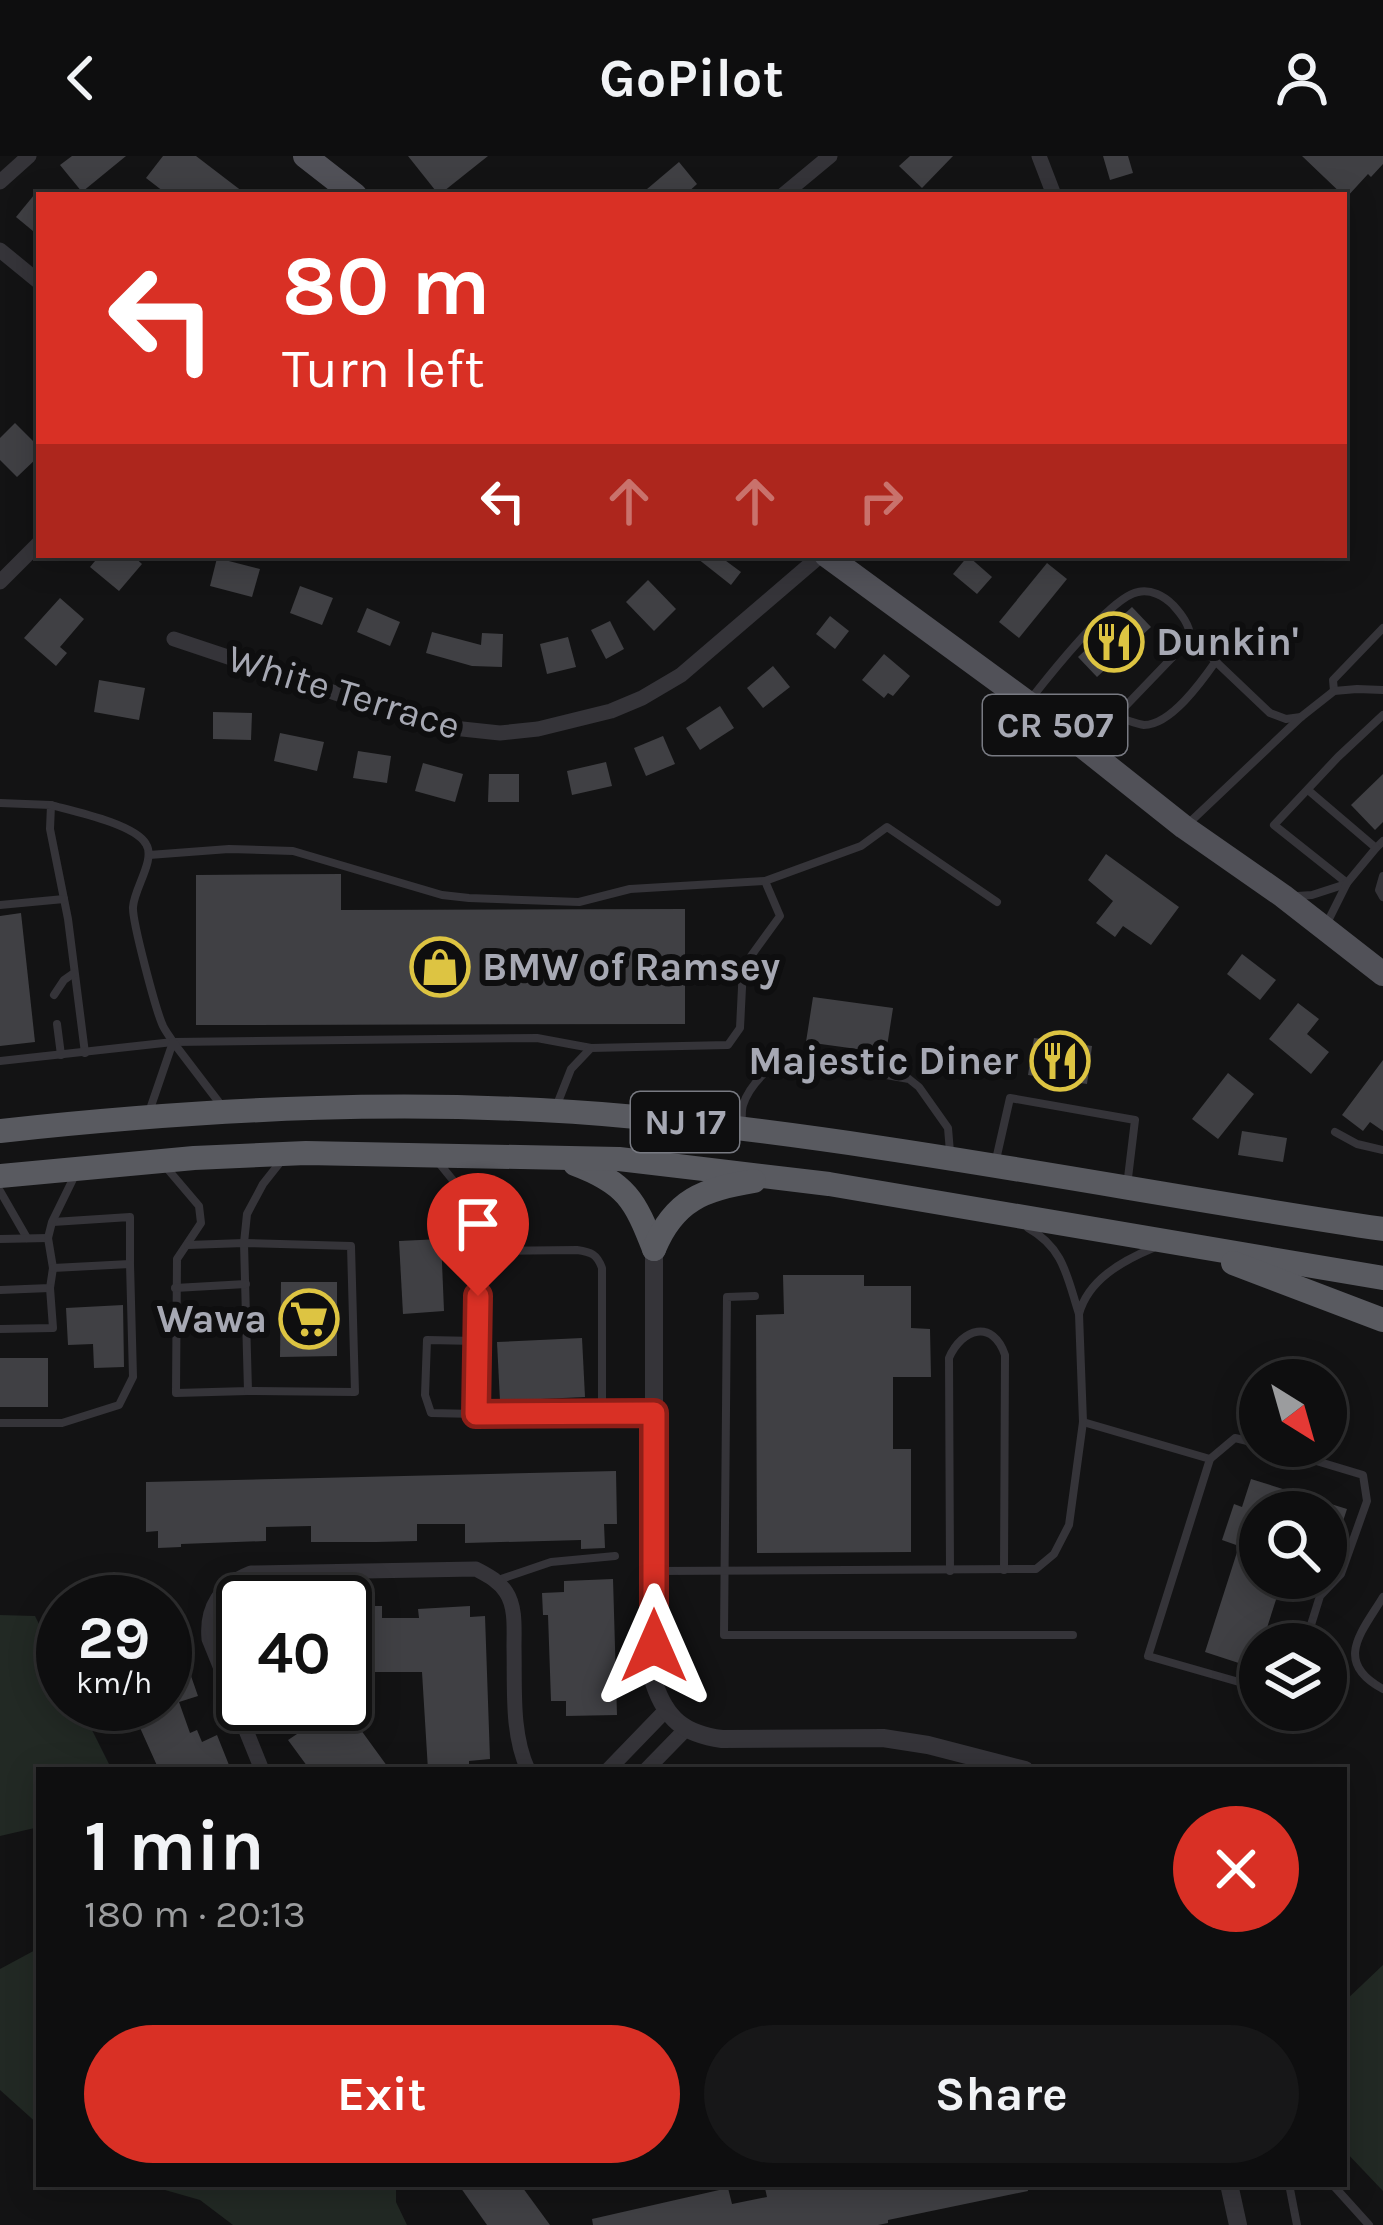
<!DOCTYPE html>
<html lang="en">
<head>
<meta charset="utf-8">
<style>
  body { margin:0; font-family:Karla,sans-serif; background:#171718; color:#f1f3f6; height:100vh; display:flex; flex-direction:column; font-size:45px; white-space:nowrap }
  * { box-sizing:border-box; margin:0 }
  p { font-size:39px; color:#9b9c9e }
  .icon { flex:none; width:66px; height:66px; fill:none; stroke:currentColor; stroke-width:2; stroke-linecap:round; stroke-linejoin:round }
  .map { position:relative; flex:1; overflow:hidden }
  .panel { position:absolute; left:36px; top:1611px; width:1311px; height:420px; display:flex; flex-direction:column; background:#0e0e0f; border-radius:0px; box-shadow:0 6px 30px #0003,0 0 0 3px #2e2e2f }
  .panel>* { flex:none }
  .hud { position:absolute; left:36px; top:36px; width:1311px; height:366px; border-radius:0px; box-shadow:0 6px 30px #0003,0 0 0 3px #2e2e2f; background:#d93025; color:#fff; overflow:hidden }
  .needle { width:78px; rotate:143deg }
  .controls { position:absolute; left:1239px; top:1203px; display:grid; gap:24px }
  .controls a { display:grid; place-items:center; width:108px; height:108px; border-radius:50%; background:#0e0e0f; box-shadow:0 6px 30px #0003,0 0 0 3px #2e2e2f; font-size:60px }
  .speed { position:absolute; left:36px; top:1419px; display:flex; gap:24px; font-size:60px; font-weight:700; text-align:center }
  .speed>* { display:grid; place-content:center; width:156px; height:156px; border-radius:50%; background:#0e0e0f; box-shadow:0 6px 30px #0003,0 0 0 3px #2e2e2f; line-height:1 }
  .speed small { font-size:30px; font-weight:400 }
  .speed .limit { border:6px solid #111; border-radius:18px; background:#fff; color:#111 }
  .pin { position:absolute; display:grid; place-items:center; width:102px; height:102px; color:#fff; margin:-123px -51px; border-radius:50% 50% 50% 0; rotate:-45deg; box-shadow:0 0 12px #0007 }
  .pin .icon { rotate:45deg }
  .me { position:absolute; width:132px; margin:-66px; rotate:0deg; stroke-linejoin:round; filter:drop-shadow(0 0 9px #0008) }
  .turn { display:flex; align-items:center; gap:42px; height:252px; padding:0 48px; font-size:54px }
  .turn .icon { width:156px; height:156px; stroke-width:2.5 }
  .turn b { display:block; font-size:84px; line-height:102px }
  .lanes { display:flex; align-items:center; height:114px; padding:0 48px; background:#0003; justify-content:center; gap:60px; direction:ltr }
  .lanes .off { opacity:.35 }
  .round { display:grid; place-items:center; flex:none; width:126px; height:126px; border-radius:63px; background:#171718 }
  .overview { display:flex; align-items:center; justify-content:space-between; height:204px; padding:0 48px }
  h1 { font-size:72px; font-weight:700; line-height:90px }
  .primary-button { display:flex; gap:24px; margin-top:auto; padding:24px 48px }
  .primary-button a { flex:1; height:138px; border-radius:72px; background:#d93025; color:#fff; font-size:48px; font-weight:700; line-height:138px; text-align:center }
  .primary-button a+a { background:#171718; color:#f1f3f6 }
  header { display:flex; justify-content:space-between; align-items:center; height:156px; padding:0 48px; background:#0e0e0f; font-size:54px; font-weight:700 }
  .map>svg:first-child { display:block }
</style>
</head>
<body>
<header><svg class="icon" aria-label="back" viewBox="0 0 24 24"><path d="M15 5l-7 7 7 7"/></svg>GoPilot<svg class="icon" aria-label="person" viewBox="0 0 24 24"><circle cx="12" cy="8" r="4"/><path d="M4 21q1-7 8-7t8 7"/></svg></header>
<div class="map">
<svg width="1383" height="2069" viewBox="0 0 1383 2069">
  <rect width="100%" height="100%" fill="#131314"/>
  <g fill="#222924">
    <path d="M0,1459L35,1460L63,1516V1548H79L112,1614H39V1671L0,1680Z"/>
    <path d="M39,1792V1969L0,1934V1813Z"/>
    <path d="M1383,1809V2035L1344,1994V1846Z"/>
    <path d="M144,2028H396V2046L407,2069H233L200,2044Z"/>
  </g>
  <g fill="#404044">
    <path d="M72,0H126L82,36L60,9Z"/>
    <path d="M163,0H196L247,39H168L146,22Z"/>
    <path d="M408,0H488L439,39Z"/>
    <path d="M910,0H953L922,32L899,10Z"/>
    <path d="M1103,0H1128L1133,17L1110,24Z"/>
    <path d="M1302,0H1383V8L1371,21L1368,18L1346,42Z"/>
    <path d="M679,6L697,28L685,39H640Z"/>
    <path d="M39,33V80L16,61Z"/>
    <path d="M15,267L39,291V300L17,321L0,304V282Z"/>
    <path d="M100,399H132L142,408L119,435L90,411Z"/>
    <path d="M693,399H718L741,416L731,429Z"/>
    <path d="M968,400L992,421L977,438L953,418Z"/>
    <path d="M217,402L260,413L252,441L210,430Z"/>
    <path d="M1047,407L1067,423L1019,482L999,466Z"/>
    <path d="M648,424L676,453L654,475L626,446Z"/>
    <path d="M300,430L333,442L322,469L290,457Z"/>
    <path d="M60,442L84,463L60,491L67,497L56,510L24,482Z"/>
    <path d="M1132,451L1151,471L1097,521L1078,501Z"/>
    <path d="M367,452L400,466L390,490L357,476Z"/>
    <path d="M830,460L849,475L835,493L816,478Z"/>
    <path d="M610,465L624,493L606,503L591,474Z"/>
    <path d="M432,476L481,489L482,477L503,478L502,511L472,510L426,497Z"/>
    <path d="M568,481L576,511L547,518L540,488Z"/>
    <path d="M884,498L910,520L893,540L888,537L884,542L862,524Z"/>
    <path d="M773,510L790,531L763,552L747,532Z"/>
    <path d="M99,524L145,532L139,564L94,556Z"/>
    <path d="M720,550L734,572L700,594L686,572Z"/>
    <path d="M213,556L252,557L251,584L213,583Z"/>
    <path d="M280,577L324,586L317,615L274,605Z"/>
    <path d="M663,580L675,608L646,620L634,592Z"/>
    <path d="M358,595L391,600L387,627L353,622Z"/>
    <path d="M606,606L612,630L572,639L567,615Z"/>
    <path d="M423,607L463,618L455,646L415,635Z"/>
    <path d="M489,618H519V646H488Z"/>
    <path d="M1383,618V666L1375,674L1351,649Z"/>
    <path d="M1106,698L1179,751L1151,789L1123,770L1115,781L1096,767L1113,745L1088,724Z"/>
    <path d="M341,718V754L685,753V868L196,869V719Z"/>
    <path d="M21,757L35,886L0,890V760Z"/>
    <path d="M1242,798L1276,824L1260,844L1227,818Z"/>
    <path d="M813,841L893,852L886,897L806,886Z"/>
    <path d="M1298,847L1319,863L1307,878L1329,896L1311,918L1269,883Z"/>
    <path d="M1034,882L1092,890L1087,928L1028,919Z"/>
    <path d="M1383,904V975L1370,966L1363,975L1342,959Z"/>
    <path d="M1228,917L1254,938L1218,983L1192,963Z"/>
    <path d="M1242,975L1287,982L1283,1006L1238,999Z"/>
    <path d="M441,1083L444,1155L403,1158L399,1085Z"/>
    <path d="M783,1119H864V1130H911V1172L930,1173L931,1221H893V1293H911V1396L757,1397L756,1159L784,1158Z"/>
    <path d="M281,1126H337V1200L280,1201Z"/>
    <path d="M123,1149L124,1211L94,1212L93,1188L68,1189L66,1152Z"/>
    <path d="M582,1182L585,1241L500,1245L497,1186Z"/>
    <rect x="0" y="1202" width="48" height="49"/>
    <path d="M616,1315L617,1368H604L605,1392L581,1393V1384L465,1387V1368H417V1385L376,1386H311V1370L266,1371V1385L181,1388V1391L158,1392V1375L146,1376V1326Z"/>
    <path d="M1251,1323L1347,1353L1329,1408H1326V1356H1260V1422H1283L1254,1512L1205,1496L1239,1390L1222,1384L1234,1348L1242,1351Z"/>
    <path d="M613,1423L617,1559L566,1560V1545H551L548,1459H543L542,1437L564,1436V1425Z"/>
    <path d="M345,1450H382V1462H419L418,1453L470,1450V1461L485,1460L490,1603L469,1605V1614H428L422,1516H345Z"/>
    <path d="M168,1454L198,1540L179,1546L190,1577L197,1574L202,1586L217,1579L231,1614H159L141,1574L132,1548H165V1455Z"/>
    <path d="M322,1548H342L390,1614H310L288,1584L303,1574L297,1566Z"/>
    <path d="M458,2028H520L550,2069H487Z"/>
    <path d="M764,2028H1027L1028,2035L888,2064V2067L878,2069H593L592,2063L728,2032L732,2048L767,2041Z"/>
  </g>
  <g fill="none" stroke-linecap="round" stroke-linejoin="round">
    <g stroke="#353439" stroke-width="8">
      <path d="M1334,535L1333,524L1383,472"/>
      <path d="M1030,544C1048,521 1112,440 1138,436C1151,433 1164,440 1173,449C1182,459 1189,468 1191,482"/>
      <path d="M1116,561C1125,563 1136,568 1144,569C1171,569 1202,525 1216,505"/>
      <path d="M1089,588L1191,482L1270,557L1286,563L1301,561"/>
      <path d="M1308,634L1376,692L1383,685"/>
      <path d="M0,647L51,649L50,673L68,763L85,897"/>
      <path d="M51,649C73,655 135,668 146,688C156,704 134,732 133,751C132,765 156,855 163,870C166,876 170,881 173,886"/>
      <path d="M1190,666L1301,561L1334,535L1357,533L1383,534"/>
      <path d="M149,699L229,693L293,695L442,739L469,742L579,746L630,733L765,725"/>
      <path d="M1383,720L1379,734L1383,741"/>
      <path d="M1347,727L1274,669L1338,601L1383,559"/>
      <path d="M1297,740L1312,739L1346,728"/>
      <path d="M0,749L64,743"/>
      <path d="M1325,771L1347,727L1376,692"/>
      <path d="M54,839L64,824L74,817"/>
      <path d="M57,868L61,899"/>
      <path d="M0,905L173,886L537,882L591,892L728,889L740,872L743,811L780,760L765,725L861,690L887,671L997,746"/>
      <path d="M556,951L571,913L590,893"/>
      <path d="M149,956L173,886L221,949"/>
      <path d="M742,969C742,962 741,955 743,949C749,930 772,905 790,902L909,923L919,931L948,972L950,996"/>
      <path d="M1335,976L1357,988L1383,994"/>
      <path d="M439,1007L469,1044L476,1061L479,1095L476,1258L654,1257"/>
      <path d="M995,1008L1010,942L1135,964L1127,1030"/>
      <path d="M165,1010L199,1050L201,1067L177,1103L176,1237L248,1235L244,1087L247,1058L263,1028L282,1004"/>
      <path d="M0,1035L27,1082"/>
      <path d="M53,1066L130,1061V1107"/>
      <path d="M1028,1072C1064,1092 1067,1121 1079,1158C1088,1124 1122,1105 1153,1092"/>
      <path d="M0,1083L48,1082"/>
      <path d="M188,1089L244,1087L351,1090L355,1236L248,1235"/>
      <path d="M479,1095L577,1094C591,1096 597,1098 602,1112V1258"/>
      <path d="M175,1132L246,1128"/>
      <path d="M0,1134L50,1132L53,1112L48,1082L52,1066L75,1019"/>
      <path d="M755,1140L727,1141L724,1479H1073"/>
      <path d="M0,1173L53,1172L50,1132"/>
      <path d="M476,1258L431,1257L425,1239L427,1184L477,1185"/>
      <path d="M1083,1266L1210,1303"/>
      <path d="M0,1267H62L119,1249L133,1221L130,1108L53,1112"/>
      <path d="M1260,1288L1235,1282L1210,1303L1148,1500L1260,1532"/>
      <path d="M1266,1290L1363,1319L1367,1345L1341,1418L1320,1440L1305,1488"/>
      <path d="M655,1415L1036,1413L1054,1398L1069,1369L1083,1266L1079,1158"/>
      <path d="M950,1415L949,1202C962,1172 993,1163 1005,1199L1004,1414"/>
      <path d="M498,1424L551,1406L615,1400"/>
      <path d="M1383,1441C1361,1477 1333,1506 1383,1533"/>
      <path d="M1289,2028L1297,2069"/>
      <path d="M1332,2028L1369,2069"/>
    </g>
    <g stroke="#353439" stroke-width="15">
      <path d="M1039,0L1054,39"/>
      <path d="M0,26L29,0"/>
      <path d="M783,39L830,0"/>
      <path d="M0,94L39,126"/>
      <path d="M0,426L39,387"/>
      <path d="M174,483L434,570L500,577L538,573L611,555L642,542L681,519L821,399"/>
      <path d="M262,1614L209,1483C206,1451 221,1429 251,1417L476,1413C487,1419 498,1424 506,1436C516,1451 514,1473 514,1491C515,1532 511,1577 528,1614"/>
      <path d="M608,1614L666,1554"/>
      <path d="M646,1614L686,1573"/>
    </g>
    <g stroke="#353439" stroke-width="18">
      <path d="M654,1093V1527C666,1563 684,1578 722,1583L883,1582L928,1589L1025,1614"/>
      <path d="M1229,2028L1238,2069"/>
    </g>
    <g stroke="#515158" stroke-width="24">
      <path d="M305,0L355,39"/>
      <path d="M826,399L1028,547L1184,671L1283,740L1383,818"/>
    </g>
    <g stroke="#595a60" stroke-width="24">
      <path d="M0,975C211,952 424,941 636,961C887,985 1134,1036 1383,1073"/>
      <path d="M575,1008C626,1027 635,1044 654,1093"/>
      <path d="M0,1020L194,1002L306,997L619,1003L829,1028L1383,1122"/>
      <path d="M654,1093C674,1044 704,1033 754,1025"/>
      <path d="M1233,1107L1383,1164"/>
    </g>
  </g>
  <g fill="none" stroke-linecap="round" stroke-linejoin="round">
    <g stroke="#8d1f18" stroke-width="30">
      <path id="route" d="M478,1140L476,1258L654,1257V1490"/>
    </g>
    <use href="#route" stroke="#d93025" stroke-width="21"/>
  </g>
  <defs>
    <g id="restaurant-ring" transform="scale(3)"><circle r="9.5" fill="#0e0e0f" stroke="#ddc442" stroke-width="1.5"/><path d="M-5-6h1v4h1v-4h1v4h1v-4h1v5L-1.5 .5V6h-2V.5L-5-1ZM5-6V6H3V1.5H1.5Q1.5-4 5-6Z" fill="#ddc442"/></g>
    <g id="shop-ring" transform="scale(3)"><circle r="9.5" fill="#0e0e0f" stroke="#ddc442" stroke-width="1.5"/><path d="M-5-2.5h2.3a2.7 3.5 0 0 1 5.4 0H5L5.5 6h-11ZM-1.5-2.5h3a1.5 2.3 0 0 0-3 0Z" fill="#ddc442"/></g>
    <g id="supermarket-ring" transform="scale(3)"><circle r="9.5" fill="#0e0e0f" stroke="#ddc442" stroke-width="1.5"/><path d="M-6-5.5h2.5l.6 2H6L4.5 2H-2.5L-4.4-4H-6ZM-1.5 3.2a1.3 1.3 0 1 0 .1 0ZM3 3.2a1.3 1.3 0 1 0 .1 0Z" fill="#ddc442"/></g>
  </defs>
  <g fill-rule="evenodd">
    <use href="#restaurant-ring" x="1114" y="486"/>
    <use href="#shop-ring" x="440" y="811"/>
    <use href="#restaurant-ring" x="1060" y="905"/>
    <use href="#supermarket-ring" x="309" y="1163"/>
  </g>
  <g text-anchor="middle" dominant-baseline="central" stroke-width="12" stroke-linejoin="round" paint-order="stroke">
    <g fill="#0e0e0f" stroke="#787a82" stroke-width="3">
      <rect x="983" y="539" width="144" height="60" rx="9"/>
      <rect x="631" y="936" width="108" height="60" rx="9"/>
    </g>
    <g font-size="36" font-weight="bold" fill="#a6a8b3">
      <text x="1055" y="569">CR 507</text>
      <text x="685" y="966">NJ 17</text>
    </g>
    <g font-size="39" font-weight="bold" fill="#a6a8b3" stroke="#0e0e0f" text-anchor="start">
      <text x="1156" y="486">Dunkin'</text>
      <text x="482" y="811">BMW of Ramsey</text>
      <text x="1018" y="905" text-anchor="end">Majestic Diner</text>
      <text x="267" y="1163" text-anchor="end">Wawa</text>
    </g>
    <g font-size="39" fill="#a6a8b3" stroke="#0e0e0f">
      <text transform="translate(344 536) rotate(17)">White Terrace</text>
    </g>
  </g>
</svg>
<div class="controls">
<a><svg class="needle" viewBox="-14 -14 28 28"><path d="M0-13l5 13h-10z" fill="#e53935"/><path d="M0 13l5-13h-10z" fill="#9b9c9e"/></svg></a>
<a><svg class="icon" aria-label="search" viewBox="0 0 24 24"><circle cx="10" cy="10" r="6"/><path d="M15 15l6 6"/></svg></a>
<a><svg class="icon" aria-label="layers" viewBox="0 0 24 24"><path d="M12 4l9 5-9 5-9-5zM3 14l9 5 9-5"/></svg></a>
</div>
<div class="speed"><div>29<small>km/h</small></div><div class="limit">40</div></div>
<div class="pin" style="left:478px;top:1140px;background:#d93025"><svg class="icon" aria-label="arrive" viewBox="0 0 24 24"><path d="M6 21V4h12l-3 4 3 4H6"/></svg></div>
<svg class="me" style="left:654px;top:1490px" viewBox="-20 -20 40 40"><path d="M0-17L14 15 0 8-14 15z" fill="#d93025" stroke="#fff" stroke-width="4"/></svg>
<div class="hud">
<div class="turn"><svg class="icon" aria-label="left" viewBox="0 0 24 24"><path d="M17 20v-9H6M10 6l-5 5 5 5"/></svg><div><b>80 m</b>Turn left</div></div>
<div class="lanes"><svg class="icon" aria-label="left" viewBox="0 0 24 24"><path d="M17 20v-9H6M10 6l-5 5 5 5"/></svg><svg class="icon off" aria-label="ahead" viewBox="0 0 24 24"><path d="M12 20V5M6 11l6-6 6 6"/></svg><svg class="icon off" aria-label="ahead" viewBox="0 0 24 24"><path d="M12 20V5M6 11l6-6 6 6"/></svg><svg class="icon off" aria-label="right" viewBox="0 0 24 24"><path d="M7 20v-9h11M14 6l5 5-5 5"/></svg></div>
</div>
<section class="panel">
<div class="overview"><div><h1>1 min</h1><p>180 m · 20:13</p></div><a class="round" style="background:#d93025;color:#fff"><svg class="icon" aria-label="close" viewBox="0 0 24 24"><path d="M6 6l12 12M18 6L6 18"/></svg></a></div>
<div class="primary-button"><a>Exit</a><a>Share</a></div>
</section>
</div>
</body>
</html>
